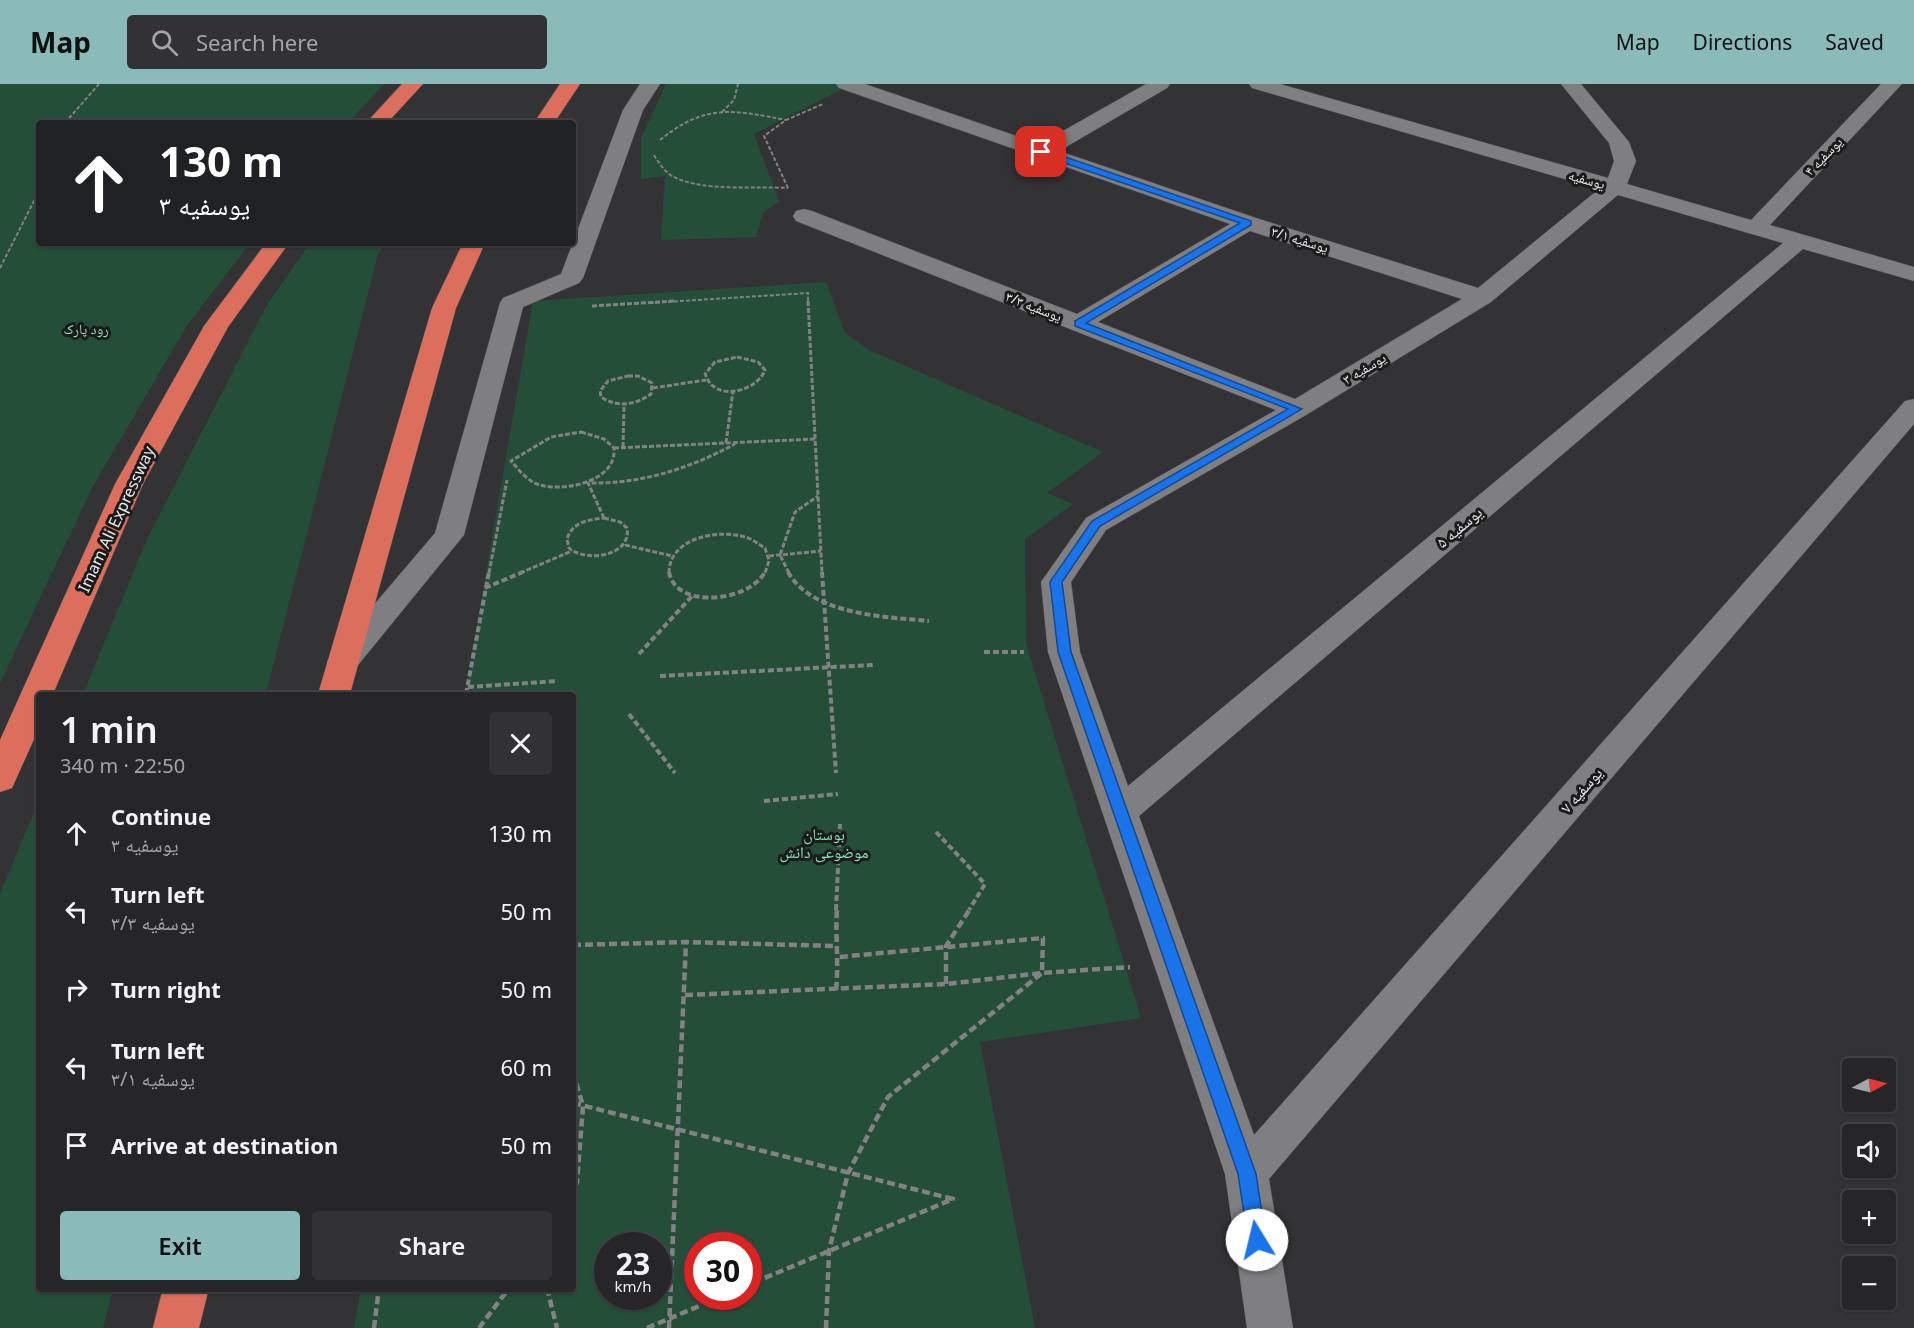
<!DOCTYPE html>
<html lang="en">
<head>
<meta charset="utf-8">
<style>
  body { margin:0; font-family:"Noto Sans","Noto Naskh Arabic",sans-serif; background:#323234; color:#f1f3f6; height:100vh; display:flex; flex-direction:column; font-size:22px; white-space:nowrap }
  * { box-sizing:border-box; margin:0 }
  p { font-size:20px; color:#a4a5a8 }
  .icon { flex:none; width:33px; height:33px; fill:none; stroke:currentColor; stroke-width:2; stroke-linecap:round; stroke-linejoin:round }
  .map { position:relative; flex:1; overflow:hidden }
  .drawer { position:absolute; left:36px; top:608px; width:540px; height:600px; display:flex; flex-direction:column; background:#262628; border-radius:6px; box-shadow:0 2px 4px #0004,0 0 0 2px #424345 }
  .drawer>* { flex:none }
  .guide { position:absolute; left:36px; top:36px; width:540px; height:126px; border-radius:6px; box-shadow:0 2px 4px #0004,0 0 0 2px #424345; background:#202124; color:#fff; overflow:hidden }
  .needle { width:39px; rotate:83deg }
  .fabs { position:absolute; left:1842px; top:974px; display:grid; gap:12px }
  .fabs a { display:grid; place-items:center; width:54px; height:54px; border-radius:6px; background:#262628; box-shadow:0 2px 4px #0004,0 0 0 2px #424345; font-size:30px }
  .speed { position:absolute; left:594px; top:1148px; display:flex; gap:12px; font-size:30px; font-weight:700; text-align:center }
  .speed>* { display:grid; place-content:center; width:78px; height:78px; border-radius:50%; background:#262628; box-shadow:0 2px 4px #0004,0 0 0 2px #424345; line-height:1 }
  .speed small { font-size:15px; font-weight:400 }
  .speed .limit { border:9px solid #d22; background:#fff; color:#111 }
  .pin { position:absolute; display:grid; place-items:center; width:51px; height:51px; color:#fff; margin:-26px; border-radius:12px; box-shadow:0 3px 9px #0006 }
  .me { position:absolute; width:66px; margin:-33px; rotate:351deg; stroke-linejoin:round; filter:drop-shadow(0 0 4px #0008) }
  .turn { display:flex; align-items:center; gap:21px; height:126px; padding:0 24px; font-size:27px }
  .turn .icon { width:78px; height:78px; stroke-width:2.5 }
  .turn b { display:block; font-size:42px; line-height:51px }
  .round { display:grid; place-items:center; flex:none; width:63px; height:63px; border-radius:6px; background:#323234 }
  .overview { display:flex; align-items:center; justify-content:space-between; height:102px; padding:0 24px }
  h1 { font-size:36px; font-weight:600; line-height:45px }
  .cta { display:flex; gap:12px; margin-top:auto; padding:12px 24px }
  .cta a { flex:1; height:69px; border-radius:6px; background:#8bbbb9; color:#111; font-size:24px; font-weight:600; line-height:69px; text-align:center }
  .cta a+a { background:#323234; color:#f1f3f6 }
  ul { padding:0; list-style:none }
  li { display:flex; align-items:center; gap:18px; height:78px; padding:0 24px }
  li div { flex:1 }
  li b { display:block; font-size:22px }
  li em { font-style:normal }
  header { display:flex; align-items:center; gap:36px; box-sizing:border-box; height:84px; padding:0 30px; background:#8bbbb9; color:#111 }
  header strong { font-size:28px }
  nav { display:flex; gap:33px; margin-inline-start:auto; font-size:21px }
  .search { width:420px; height:54px; background:#323234; display:flex; align-items:center; gap:15px; box-sizing:border-box; padding:0 21px; border-radius:6px; color:#a4a5a8; font-size:22px }
  .map>svg:first-child { display:block }
</style>
</head>
<body>
<header>
<strong>Map</strong>
<div class="search"><svg class="icon" aria-label="search" viewBox="0 0 24 24"><circle cx="10" cy="10" r="6"/><path d="M15 15l6 6"/></svg>Search here</div>
<nav><a>Map</a><a>Directions</a><a>Saved</a></nav>
</header>
<div class="map">
<svg width="1914" height="1244" viewBox="0 0 1914 1244">
  <rect width="100%" height="100%" fill="#333336"/>
  <g fill="#254e38" fill-rule="evenodd">
    <path d="M0,0H384L348,39H39V159H250L186,243L92,404L0,599Z"/>
    <path d="M666,0H833L844,4L754,50L779,117L763,129L756,153L661,156L665,92L641,95V54Z"/>
    <path d="M310,159H385L378,170L266,610H83L148,453L267,221Z"/>
    <path d="M826,198L845,249L869,266L1103,368L1047,409L1073,420L1025,455L1026,560L1141,934L980,958L1035,1244H354L361,1205L573,1204V610H465L533,217ZM608,1161H658V1212H608ZM698,1161H748V1212H698Z"/>
    <path d="M39,716V1204L113,1205L103,1244H0V810Z"/>
  </g>
  <g fill="none" stroke-linecap="round" stroke-linejoin="round">
    <g stroke="#515154" stroke-width="1">
      <g id="minor">
        <path d="M640,0H660L643,26L583,194L579,199L523,223L464,451L354,586L343,589L332,586L327,578L332,570L435,449L500,219L503,214L561,190L623,26Z"/>
        <path d="M836,0H865L1040,60L1146,0H1170L1167,4L1059,67L1256,134L1478,204L1599,105L1252,4L1249,0H1280L1608,94L1614,77L1609,59L1561,0H1581L1629,58L1636,77L1627,100L1751,136L1881,0H1902L1770,141L1914,183V197L1803,165L1139,732L1254,1051L1905,317L1914,315V340L1269,1095L1293,1244H1247L1225,1090L1048,568L1041,498L1086,434L1276,326L796,137L793,132L796,127L804,125L812,127L1077,230L1230,140L839,4ZM1618,111L1783,159L1128,702L1080,568L1071,498L1106,446L1306,331L1491,218ZM1250,147L1462,215L1295,315L1098,238Z"/>
      </g>
    </g>
    <g stroke="#515154" stroke-width="1">
      <g id="highway">
        <path d="M402,0H423L387,39H366Z"/>
        <path d="M560,0H580L554,39H534Z"/>
        <path d="M266,159H289L228,243L143,400L53,610H39V644L12,704L0,708V656L115,400L204,242Z"/>
        <path d="M463,159H485L456,224L350,610H318L432,224Z"/>
        <path d="M163,1204H209L199,1244H153Z"/>
      </g>
    </g>
    <g stroke="#828285" stroke-width="2" stroke-dasharray="4 2" stroke-linecap="butt">
      <path d="M722,28L734,16L738,0"/>
      <path d="M65,39L99,0"/>
      <path d="M660,56C705,19 734,26 786,36"/>
      <path d="M654,71C659,79 664,87 672,92C701,108 755,102 788,104"/>
      <path d="M788,104L764,52L786,36L823,20"/>
      <path d="M0,184L39,107"/>
      <path d="M650,219L808,209V219"/>
    </g>
    <g stroke="#828285" stroke-width="3" stroke-dasharray="5 2" stroke-linecap="butt">
      <path d="M808,217L822,489"/>
      <path d="M592,222L675,217"/>
      <path d="M737,273L758,278L765,286C759,303 729,315 713,302C709,300 707,293 705,290L715,278Z"/>
      <path d="M628,292H638L652,299L651,310C635,321 618,324 601,313L600,307L608,297Z"/>
      <path d="M653,304L706,296"/>
      <path d="M581,348L604,355L614,364C617,397 566,408 540,401C528,398 519,386 511,377L551,353Z"/>
      <path d="M726,359L733,307"/>
      <path d="M623,363L624,321"/>
      <path d="M614,364L815,355"/>
      <path d="M604,434L588,399C642,400 688,385 735,360"/>
      <path d="M604,434L620,438L627,444C632,472 586,479 569,464L567,455C572,438 588,436 604,434Z"/>
      <path d="M625,461L672,472"/>
      <path d="M769,472L821,467"/>
      <path d="M489,489L507,396"/>
      <path d="M520,489L572,467"/>
      <path d="M669,489C669,453 720,444 748,454C754,456 759,461 765,464L769,477L765,489"/>
      <path d="M789,489L780,471L795,428L818,412"/>
    </g>
    <g stroke="#828285" stroke-width="4" stroke-dasharray="6 3" stroke-linecap="butt">
      <path d="M669,488C676,526 749,518 765,488"/>
      <path d="M788,488C812,531 886,533 929,537"/>
      <path d="M822,488L836,689"/>
      <path d="M485,504L523,488"/>
      <path d="M984,568H1024"/>
      <path d="M639,570L693,511"/>
      <path d="M660,592L873,581"/>
      <path d="M468,603L558,597"/>
      <path d="M466,610L489,488"/>
      <path d="M629,630L675,689"/>
      <path d="M764,717L838,710"/>
      <path d="M936,748L985,800L969,826"/>
      <path d="M836,826L840,740"/>
    </g>
    <g stroke="#828285" stroke-width="4.5" stroke-dasharray="8 4" stroke-linecap="butt">
      <path d="M573,861L686,858L835,862"/>
      <path d="M946,900V862L970,825"/>
      <path d="M836,906C839,878 835,853 837,825"/>
      <path d="M685,911L946,900L1042,889L1130,883"/>
      <path d="M573,988L583,1022L577,1099L573,1106"/>
      <path d="M573,1019L953,1115L748,1201"/>
      <path d="M547,1204L557,1244"/>
      <path d="M374,1244L379,1204"/>
      <path d="M479,1244L509,1204"/>
      <path d="M647,1244L723,1212"/>
      <path d="M669,1244L686,858"/>
      <path d="M826,1244L829,1167L848,1089L888,1013L1042,889L1043,854L839,873"/>
    </g>
    <use href="#minor" fill="#7f7f82" fill-rule="evenodd"/>
    <use href="#highway" fill="#dc6e5d" fill-rule="evenodd"/>
  </g>
  <path fill="#1a73e8" stroke="#114b97" stroke-width="1.5" d="M1038,66H1045L1251,137V141L1086,239L1302,325L1100,442L1062,498L1071,568L1256,1090L1266,1156L1264,1162L1257,1165L1251,1162L1248,1156L1238,1090L1058,568L1050,498L1092,437L1288,325L1075,242V237L1240,139L1038,70Z"/>
  <g text-anchor="middle" dominant-baseline="central" stroke-width="6" stroke-linejoin="round" paint-order="stroke">
    <g font-size="14" fill="#ececee" stroke="#1b1b1c">
      <text transform="translate(1823 72) rotate(-46)">یوسفیه ۴</text>
      <text transform="translate(1587 95) rotate(16)">یوسفیه</text>
      <text transform="translate(1300 155) rotate(17)">یوسفیه ۳/۱</text>
      <text transform="translate(1034 222) rotate(21)">یوسفیه ۳/۳</text>
      <text transform="translate(1364 284) rotate(-31)">یوسفیه ۳</text>
    </g>
    <g font-size="14" fill="#8be3b2" stroke="#1b1b1c">
      <text x="86" y="244">رود پارک</text>
    </g>
    <g font-size="16" fill="#ececee" stroke="#1b1b1c">
      <text transform="translate(116 435) rotate(-65)">Imam Ali Expressway</text>
      <text transform="translate(1459 443) rotate(-40)">یوسفیه ۵</text>
      <text transform="translate(1581 706) rotate(-49)">یوسفیه ۷</text>
    </g>
    <g font-size="16" fill="#8be3b2" stroke="#1b1b1c">
      <text x="824" y="750">بوستان<tspan x="824" dy="18">موضوعی دانش</tspan></text>
    </g>
  </g>
</svg>
<div class="fabs">
<a><svg class="needle" viewBox="-14 -14 28 28"><path d="M0-13l5 13h-10z" fill="#e53935"/><path d="M0 13l5-13h-10z" fill="#a4a5a8"/></svg></a>
<a><svg class="icon" aria-label="sound" viewBox="0 0 24 24"><path d="M4 9h4l5-4v14l-5-4H4zM17 9q2 3 0 6"/></svg></a>
<a>+</a>
<a>−</a>
</div>
<div class="speed"><div>23<small>km/h</small></div><div class="limit">30</div></div>
<div class="pin" style="left:1041px;top:68px;background:#d93025"><svg class="icon" aria-label="arrive" viewBox="0 0 24 24"><path d="M6 21V4h12l-3 4 3 4H6"/></svg></div>
<svg class="me" style="left:1257px;top:1156px" viewBox="-20 -20 40 40"><circle r="19" fill="#fff"/><path d="M0-13L10 11 0 6-10 11z" fill="#1a73e8"/></svg>
<div class="guide">
<div class="turn"><svg class="icon" aria-label="ahead" viewBox="0 0 24 24"><path d="M12 20V5M6 11l6-6 6 6"/></svg><div><b>130 m</b>یوسفیه ۳</div></div>
</div>
<section class="drawer">
<div class="overview"><div><h1>1 min</h1><p>340 m · 22:50</p></div><a class="round"><svg class="icon" aria-label="close" viewBox="0 0 24 24"><path d="M6 6l12 12M18 6L6 18"/></svg></a></div>
<ul>
<li><svg class="icon" aria-label="ahead" viewBox="0 0 24 24"><path d="M12 20V5M6 11l6-6 6 6"/></svg><div><b>Continue</b><p>یوسفیه ۳</p></div><em>130 m</em></li>
<li><svg class="icon" aria-label="left" viewBox="0 0 24 24"><path d="M17 20v-9H6M10 6l-5 5 5 5"/></svg><div><b>Turn left</b><p>یوسفیه ۳/۳</p></div><em>50 m</em></li>
<li><svg class="icon" aria-label="right" viewBox="0 0 24 24"><path d="M7 20v-9h11M14 6l5 5-5 5"/></svg><div><b>Turn right</b></div><em>50 m</em></li>
<li><svg class="icon" aria-label="left" viewBox="0 0 24 24"><path d="M17 20v-9H6M10 6l-5 5 5 5"/></svg><div><b>Turn left</b><p>یوسفیه ۳/۱</p></div><em>60 m</em></li>
<li><svg class="icon" aria-label="arrive" viewBox="0 0 24 24"><path d="M6 21V4h12l-3 4 3 4H6"/></svg><div><b>Arrive at destination</b></div><em>50 m</em></li>
</ul>
<div class="cta"><a>Exit</a><a>Share</a></div>
</section>
</div>
</body>
</html>
